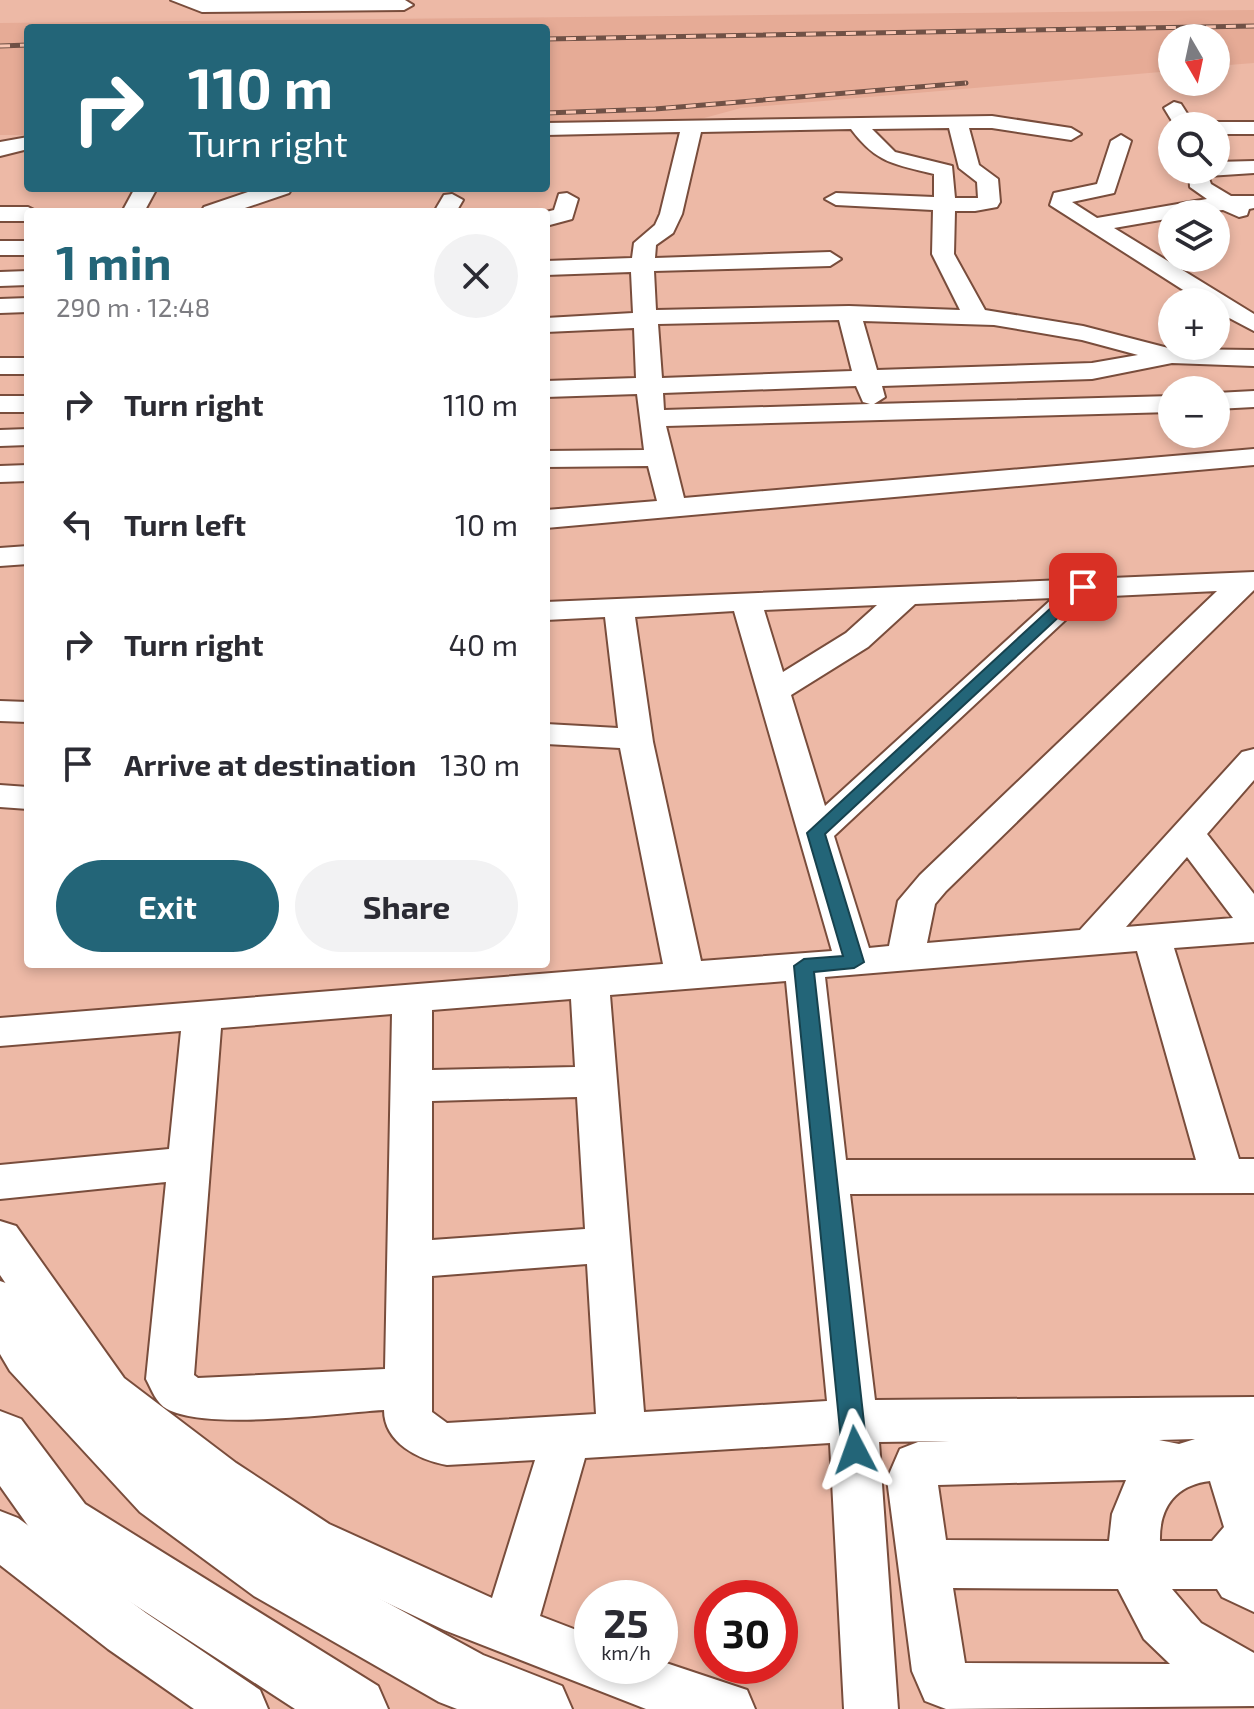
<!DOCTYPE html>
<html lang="en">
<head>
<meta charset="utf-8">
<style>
  body { margin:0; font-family:"Exo 2",sans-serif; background:#f2f2f3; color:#2b2b33; height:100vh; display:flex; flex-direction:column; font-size:30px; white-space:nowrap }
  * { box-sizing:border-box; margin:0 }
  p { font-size:26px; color:#7c7c81 }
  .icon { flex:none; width:44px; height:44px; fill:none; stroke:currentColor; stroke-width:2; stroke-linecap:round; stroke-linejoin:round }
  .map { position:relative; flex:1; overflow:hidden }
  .side { position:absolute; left:24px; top:208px; width:526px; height:760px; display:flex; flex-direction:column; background:#fff; border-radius:8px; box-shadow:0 4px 12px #0003 }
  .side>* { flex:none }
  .guide { position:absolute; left:24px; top:24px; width:526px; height:168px; border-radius:8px; box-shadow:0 4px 12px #0003; background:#236578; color:#fff; overflow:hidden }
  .needle { width:52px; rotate:171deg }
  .buttons { position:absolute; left:1158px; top:24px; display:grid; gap:16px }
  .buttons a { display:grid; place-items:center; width:72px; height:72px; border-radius:50%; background:#fff; box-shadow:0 4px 12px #0003; font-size:40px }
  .speed { position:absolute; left:574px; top:1580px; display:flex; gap:16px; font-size:40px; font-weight:700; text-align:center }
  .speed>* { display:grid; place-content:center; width:104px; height:104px; border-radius:50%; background:#fff; box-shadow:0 4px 12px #0003; line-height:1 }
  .speed small { font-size:20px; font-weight:400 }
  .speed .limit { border:12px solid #d22; background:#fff; color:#111 }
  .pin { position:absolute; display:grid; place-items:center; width:68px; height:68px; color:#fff; margin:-34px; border-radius:16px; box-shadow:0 4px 12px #0006 }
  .me { position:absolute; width:88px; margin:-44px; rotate:356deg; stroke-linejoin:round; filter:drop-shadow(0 0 6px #0008) }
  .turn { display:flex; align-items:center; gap:28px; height:168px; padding:0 32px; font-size:36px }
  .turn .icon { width:104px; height:104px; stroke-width:2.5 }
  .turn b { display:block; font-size:56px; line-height:68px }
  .round { display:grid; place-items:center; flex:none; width:84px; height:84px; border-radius:42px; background:#f2f2f3 }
  .headline { display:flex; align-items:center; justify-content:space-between; height:136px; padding:0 32px }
  h1 { font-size:48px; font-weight:700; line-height:60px; color:#236578 }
  .cta { display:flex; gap:16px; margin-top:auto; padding:16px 32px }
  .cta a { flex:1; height:92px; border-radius:48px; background:#236578; color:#fff; font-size:32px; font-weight:700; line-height:92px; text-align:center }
  .cta a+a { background:#f2f2f3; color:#2b2b33 }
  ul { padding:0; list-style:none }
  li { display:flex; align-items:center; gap:24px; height:120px; padding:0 32px }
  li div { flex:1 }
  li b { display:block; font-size:30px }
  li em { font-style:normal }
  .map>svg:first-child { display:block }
</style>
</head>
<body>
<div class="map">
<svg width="1254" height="1709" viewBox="0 0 1254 1709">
  <rect width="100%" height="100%" fill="#edb9a6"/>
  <path fill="#e6ab96" d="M1254,10V63L1216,66V38H1172V71L741,108L686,123L546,126V28H28V135H0V23Z"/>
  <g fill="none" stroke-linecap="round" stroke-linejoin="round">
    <g stroke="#794d3c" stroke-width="4">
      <g id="minor">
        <path d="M171,0H405L413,5L404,10L202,12Z"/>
        <path d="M1174,102L1181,104L1195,126H1175L1164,108Z"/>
        <path d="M992,116L1071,128L1081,134L1071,140L992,128H969L979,165L998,179L1000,202L997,207L975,211H955L954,254L985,310L1083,326L1172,349L1254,350V366L1172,363L1092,379L882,386L885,397L874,404L1172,396V412L666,426L684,498L1254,449V465L546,528V510L657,501L648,466L546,467V451L644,450L637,394L546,397V381L636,378L634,328L546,332V318L633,313L631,272L546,275V261L632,258L634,243L655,225L660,214L680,132L546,135V123ZM949,128L959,168L977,182L978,198H955L952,166L895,152L872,129ZM851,129C877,164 895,164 934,174V197L836,193L825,199L836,205L933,210L932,254L960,310L849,306L656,310L654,271L830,266L841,259L830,252L655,258L656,245L673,233L682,214L701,132ZM839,320L852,371L662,378L658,324ZM863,321L994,325L1082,340L1138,355L1092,363L877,370ZM856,386L863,402L870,404L664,410L663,393Z"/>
        <path d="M1216,122H1254V134H1216V126H1207Z"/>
        <path d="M1121,135L1131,141L1114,193L1072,202L1097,218L1207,199L1190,187L1189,170H1216V162L1254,161V173L1208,176L1211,184L1231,196H1254V208L1249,209L1247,215L1239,217L1223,210L1172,214V218L1114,228L1254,314V331L1216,311V302H1202L1050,205L1054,193L1097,184L1111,141Z"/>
        <path d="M28,137V149L0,156V142Z"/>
        <path d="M135,188H157L144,212H122Z"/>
        <path d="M260,188H292L289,193L233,212H201L204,207Z"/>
        <path d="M567,193L578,199L572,219L546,226V212L554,210L559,194Z"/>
        <path d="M452,194L463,200L456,212H434L444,195Z"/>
        <path d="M0,207H28L38,212H28V221H0Z"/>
        <rect x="0" y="241" width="28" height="14"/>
        <path d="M28,271V285L0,286V272Z"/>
        <path d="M28,298V312L0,313V299Z"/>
        <rect x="0" y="358" width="28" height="16"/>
        <path d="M1254,391V407L1216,409V393Z"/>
        <rect x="0" y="396" width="28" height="16"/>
        <path d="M28,429V445L0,446V430Z"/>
        <path d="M28,465V481L0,482V466Z"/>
        <path d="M28,546V564L0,566V548Z"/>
        <path d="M1254,572V590L946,891L935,904L927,943L1080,930L1242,752L1254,749V780L1207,834L1254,894V942L1174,948L1239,1159H1254V1193L850,1194L875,1400L1254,1397V1612L1222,1597L1217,1589H1172L1201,1623L1254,1653V1706L946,1709L925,1701L912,1671L887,1479L900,1449L918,1442L949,1441L879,1442L898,1709H844L830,1443L585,1458L540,1616L592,1636V1666H660V1661L747,1690L755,1709H646L444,1630L293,1558L200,1495L90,1408L0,1275V1221L16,1226L124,1378L236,1463L329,1524L492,1598L535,1460L447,1465C419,1460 384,1443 384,1410C333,1413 208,1431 167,1409C156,1403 152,1390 146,1379L166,1182L0,1199V1165L169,1149L181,1031L0,1046V1018L663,964L620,748L546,744V724L618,728L605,617L546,620V602ZM1217,591L920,875L898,901L889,946L869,948L834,836L1090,597ZM1053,598L825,806L791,695L868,647L915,604ZM877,605L846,633L783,672L764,610ZM734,611L832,951L701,961L653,742L635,617ZM1187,857L1233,918L1126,927ZM1137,951L1196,1160H846L825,977ZM786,981L827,1401L644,1412L610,995ZM571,999L575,1067L432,1070V1010ZM392,1014L385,1369L198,1378L194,1375L221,1028ZM577,1097L585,1229L432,1240V1101ZM587,1264L596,1414L447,1423L432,1412V1276ZM1195,1439L1179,1444L1159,1440ZM1126,1480L1112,1514L1109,1541L946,1540L938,1485ZM1210,1481L1224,1527L1212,1541H1160C1159,1507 1176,1485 1210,1481ZM953,1588L1118,1589L1144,1639L1170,1664L965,1663Z"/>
        <path d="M0,701L28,702V722L0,721Z"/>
        <path d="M0,785L28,787V809L0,807Z"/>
        <path d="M0,1511L18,1518L146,1613L260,1690L268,1709H194L108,1649L0,1565Z"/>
      </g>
    </g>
    <g stroke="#794d3c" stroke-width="4">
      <g id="major">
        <path d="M0,1281L20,1288L50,1337L184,1474L298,1554L483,1655L562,1686L572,1709H457L439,1702L254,1596L140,1512L10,1371L0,1354Z"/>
        <path d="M0,1411L21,1419L85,1504L378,1686L388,1709H295L41,1544L0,1486Z"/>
      </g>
    </g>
    <use href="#minor" fill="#fff" fill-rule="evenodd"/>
    <use href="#major" fill="#fff" fill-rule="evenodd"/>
    <g stroke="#705146" stroke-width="5">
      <g id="rail">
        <path d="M546,39L1254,26"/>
        <path d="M0,46L28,45"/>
        <path d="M546,113L655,109L966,83"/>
      </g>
    </g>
    <use href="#rail" stroke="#fac6b3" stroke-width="3" stroke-dasharray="10" stroke-linecap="butt"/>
  </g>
  <path fill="#236578" stroke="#17424e" stroke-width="2" d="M1078,583L1091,587L825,834L864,962L854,968L814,972L867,1450L864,1458L855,1461L846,1458L842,1450L794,966L804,959L843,956L807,833Z"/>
</svg>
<div class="buttons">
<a><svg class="needle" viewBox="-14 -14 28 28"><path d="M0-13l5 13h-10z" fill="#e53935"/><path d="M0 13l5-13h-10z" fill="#7c7c81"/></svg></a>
<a><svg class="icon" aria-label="search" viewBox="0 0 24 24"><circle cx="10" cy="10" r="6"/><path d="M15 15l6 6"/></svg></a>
<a><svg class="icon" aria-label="layers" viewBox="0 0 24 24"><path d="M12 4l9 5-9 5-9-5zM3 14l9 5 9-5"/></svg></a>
<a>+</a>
<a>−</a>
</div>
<div class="speed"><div>25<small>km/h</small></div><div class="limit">30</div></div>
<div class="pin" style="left:1083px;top:587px;background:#d93025"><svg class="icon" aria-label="arrive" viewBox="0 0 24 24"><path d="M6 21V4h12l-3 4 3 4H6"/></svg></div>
<svg class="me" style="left:855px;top:1450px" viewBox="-20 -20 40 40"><path d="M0-17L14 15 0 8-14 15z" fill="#236578" stroke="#fff" stroke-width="4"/></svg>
<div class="guide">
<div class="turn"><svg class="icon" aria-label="right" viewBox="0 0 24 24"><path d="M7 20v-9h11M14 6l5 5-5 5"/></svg><div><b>110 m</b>Turn right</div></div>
</div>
<section class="side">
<div class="headline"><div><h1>1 min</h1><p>290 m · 12:48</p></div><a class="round"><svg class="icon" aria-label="close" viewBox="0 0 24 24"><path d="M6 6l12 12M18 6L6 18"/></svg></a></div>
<ul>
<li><svg class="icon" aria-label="right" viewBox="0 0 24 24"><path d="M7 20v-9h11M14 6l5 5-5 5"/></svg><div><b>Turn right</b></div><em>110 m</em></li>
<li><svg class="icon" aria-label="left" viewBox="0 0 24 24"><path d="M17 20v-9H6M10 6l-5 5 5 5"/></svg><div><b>Turn left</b></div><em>10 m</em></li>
<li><svg class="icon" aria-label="right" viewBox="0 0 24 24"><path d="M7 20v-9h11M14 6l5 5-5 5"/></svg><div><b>Turn right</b></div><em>40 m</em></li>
<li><svg class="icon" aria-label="arrive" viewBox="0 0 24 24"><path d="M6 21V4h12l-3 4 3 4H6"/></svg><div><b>Arrive at destination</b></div><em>130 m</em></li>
</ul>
<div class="cta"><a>Exit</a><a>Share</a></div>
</section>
</div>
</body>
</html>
